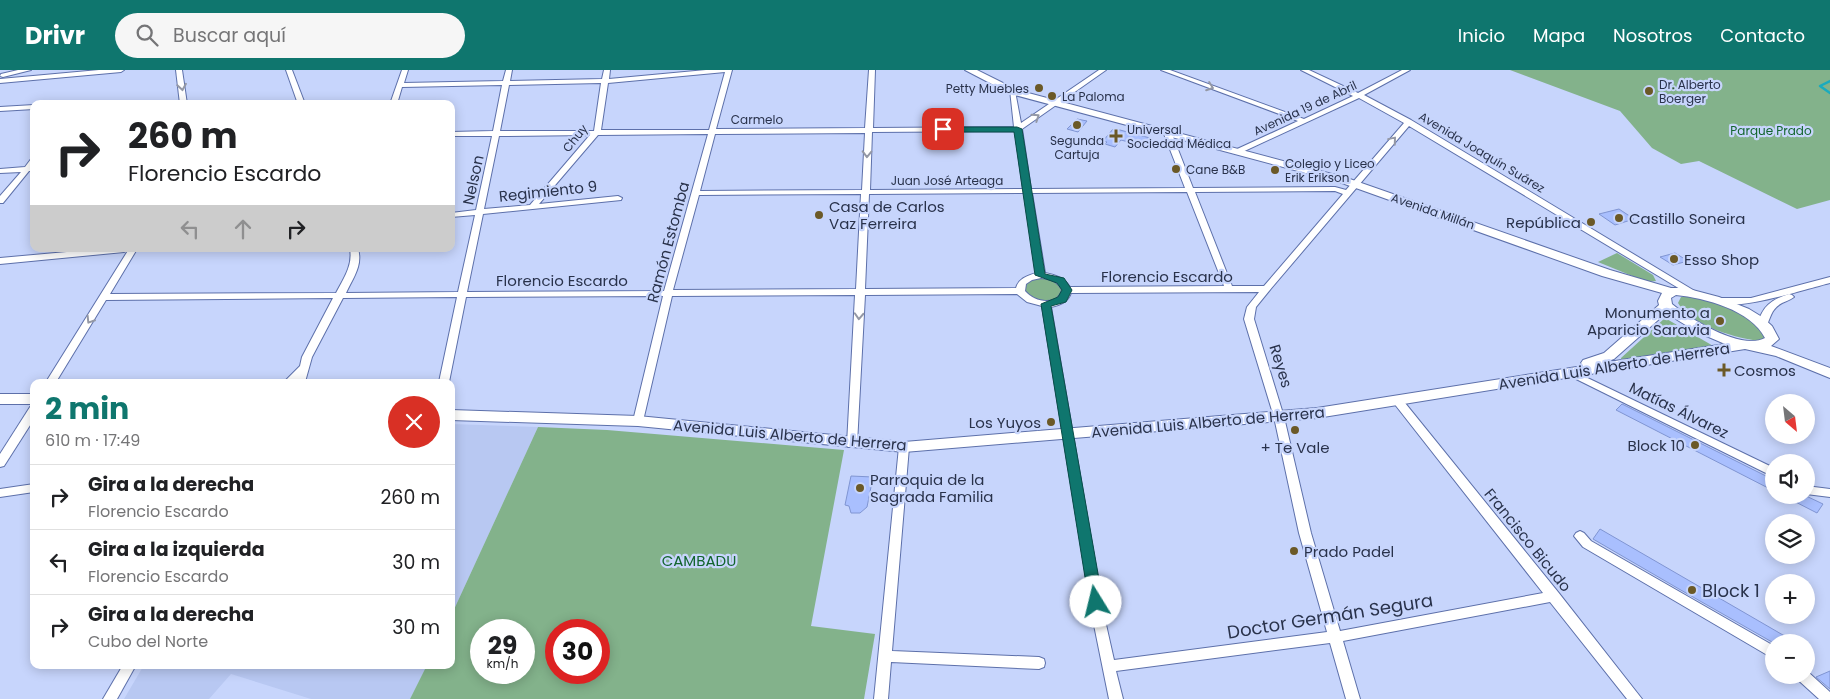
<!DOCTYPE html>
<html lang="es">
<head>
<meta charset="utf-8">
<style>
  body { margin:0; font-family:Poppins,sans-serif; background:#f6f6f6; color:#202124; height:100vh; display:flex; flex-direction:column; font-size:19px; white-space:nowrap }
  * { box-sizing:border-box; margin:0 }
  p { font-size:16px; color:#757577 }
  .icon { flex:none; width:28px; height:28px; fill:none; stroke:currentColor; stroke-width:2; stroke-linecap:round; stroke-linejoin:round }
  .map { position:relative; flex:1; overflow:hidden }
  .sheet { position:absolute; left:30px; top:309px; width:425px; height:290px; display:flex; flex-direction:column; background:#fff; border-radius:10px; box-shadow:0 2px 12px #0003 }
  .sheet>* { flex:none }
  .banner { position:absolute; left:30px; top:30px; width:425px; height:152px; border-radius:10px; box-shadow:0 2px 12px #0003; background:#fff; color:#202124; overflow:hidden }
  .needle { width:32px; rotate:152deg }
  .buttons { position:absolute; left:1765px; top:324px; display:grid; gap:10px }
  .buttons a { display:grid; place-items:center; width:50px; height:50px; border-radius:50%; background:#fff; box-shadow:0 2px 12px #0003; font-size:25px }
  .speed { position:absolute; left:470px; top:549px; display:flex; gap:10px; font-size:25px; font-weight:700; text-align:center }
  .speed>* { display:grid; place-content:center; width:65px; height:65px; border-radius:50%; background:#fff; box-shadow:0 2px 12px #0003; line-height:1 }
  .speed small { font-size:12px; font-weight:400 }
  .speed .limit { border:8px solid #d22; background:#fff; color:#111 }
  .pin { position:absolute; display:grid; place-items:center; width:42px; height:42px; color:#fff; margin:-21px; border-radius:10px; box-shadow:0 2px 8px #0006 }
  .me { position:absolute; width:55px; margin:-28px; rotate:351deg; stroke-linejoin:round; filter:drop-shadow(0 0 4px #0008) }
  .turn { display:flex; align-items:center; gap:18px; height:105px; padding:0 15px; font-size:22px }
  .turn .icon { width:65px; height:65px; stroke-width:2.5 }
  .turn b { display:block; font-size:35px; line-height:42px }
  .lanes { display:flex; align-items:center; height:48px; padding:0 15px; background:#0003; justify-content:center; gap:25px; direction:ltr }
  .lanes .off { opacity:.35 }
  .round { display:grid; place-items:center; flex:none; width:52px; height:52px; border-radius:26px; background:#f6f6f6 }
  .overview { display:flex; align-items:center; justify-content:space-between; height:85px; padding:0 15px }
  h1 { font-size:30px; font-weight:700; line-height:38px; color:#0f766e }
  ul { padding:0; list-style:none }
  li { display:flex; align-items:center; gap:15px; height:65px; padding:0 15px; border-top:1px solid #e0e0e0 }
  li div { flex:1 }
  li b { display:block; font-size:19px }
  li em { font-style:normal }
  header { display:flex; align-items:center; gap:30px; box-sizing:border-box; height:70px; padding:0 25px; background:#0f766e; color:#fff }
  header strong { font-size:24px }
  nav { display:flex; gap:28px; margin-inline-start:auto; font-size:18px }
  .search { width:350px; height:45px; background:#f6f6f6; display:flex; align-items:center; gap:12px; box-sizing:border-box; padding:0 18px; border-radius:28px; color:#757577; font-size:19px }
  .map>svg:first-child { display:block }
</style>
</head>
<body>
<header>
<strong>Drivr</strong>
<div class="search"><svg class="icon" aria-label="search" viewBox="0 0 24 24"><circle cx="10" cy="10" r="6"/><path d="M15 15l6 6"/></svg>Buscar aquí</div>
<nav><a>Inicio</a><a>Mapa</a><a>Nosotros</a><a>Contacto</a></nav>
</header>
<div class="map">
<svg width="1830" height="629" viewBox="0 0 1830 629">
  <rect width="100%" height="100%" fill="#c7d5fc"/>
  <g fill="#b8c8f2">
    <path d="M451,354L538,357L451,546Z"/>
    <path d="M144,595H427L410,629H311L231,604L209,629H124Z"/>
  </g>
  <g fill="#83b28b" fill-rule="evenodd">
    <path d="M1510,0H1830V130L1797,139L1699,91L1681,94L1652,78L1620,41Z"/>
    <path d="M1617,183L1653,205L1656,211L1647,212L1598,192Z"/>
    <path d="M1039,208L1053,210L1063,218L1061,227C1047,233 1037,233 1025,222C1024,213 1031,210 1039,208Z"/>
    <path d="M1687,226C1713,229 1751,243 1766,266L1763,271C1739,270 1690,255 1678,233L1681,227Z"/>
    <path d="M1665,248L1715,277L1655,284L1624,293L1621,291V288Z"/>
    <path d="M538,357L607,360L844,380L811,556L875,564L864,629H410L427,595H451V546ZM481,560H524V602H481ZM556,560H599V602H556Z"/>
  </g>
  <g fill="none" stroke-linecap="round" stroke-linejoin="round">
    <path stroke="#1babbe" stroke-width="2.5" d="M1830,11L1820,16L1830,23"/>
  </g>
  <g fill="#a9bffe" stroke="#8095d2">
    <path d="M1077,49L1087,51L1078,62L1067,59Z"/>
    <path d="M1113,59L1120,60L1150,68L1143,76L1121,70L1115,77L1105,74L1107,72L1103,71Z"/>
    <path d="M1619,139L1634,149L1615,155L1599,144Z"/>
    <path d="M1675,183L1688,191L1673,195L1660,187Z"/>
    <path d="M1622,334L1774,410V421L1616,340Z"/>
    <path d="M851,406L873,407L867,437L860,443H851L849,436L845,435Z"/>
    <path d="M1782,425H1804L1823,434L1817,443Z"/>
    <path d="M1600,459L1795,572H1772L1679,519L1593,469Z"/>
    <path d="M1830,601V619L1816,607Z"/>
  </g>
  <g fill="none" stroke-linecap="round" stroke-linejoin="round">
    <g stroke="#5d70aa" stroke-width="2">
      <g id="minor">
        <path d="M18,0H31L3,7L0,6L1,4Z"/>
        <path d="M99,0H124L121,2L0,13V9Z"/>
        <path d="M176,0H182L187,34H180Z"/>
        <path d="M286,0H292L305,34H298Z"/>
        <path d="M402,0H408L404,13L503,11L506,0H512L510,11L602,9L604,0H610L609,9L706,0H732L716,59L865,58L869,0H875L873,58L1014,57L1010,20L1015,21L1021,53L1099,0H1106L1022,59L1031,119L1185,118L1164,64L1168,62L1172,64L1193,118L1335,117L1346,120L1404,53L1359,28L1238,84H1235V80L1298,51L1161,0H1170L1304,49L1353,26L1301,0H1309L1358,23L1402,0H1410L1364,25L1411,50L1698,223L1696,225H1690L1409,56L1269,221L1256,237L1254,249L1284,347L1311,463L1340,561L1543,523L1393,332L1392,330L1397,326L1401,328L1558,522L1642,629H1627L1550,532L1343,571L1360,629H1346L1330,573L1116,601L1123,629H1109L1093,550L1042,236L1027,232L1017,224L865,225L857,374L856,377H848L847,374L855,225L672,226L643,351L638,355L633,351L663,226L466,227L449,312H439L457,227L343,228L312,287L305,312H284L300,296L302,287L333,228L106,230L56,312H46L129,179H137L110,224L336,223C344,208 353,195 350,179H358C363,195 353,208 346,223L458,222L475,145L451,147V143L476,140L492,66H451V62L493,61L502,15L402,17L397,34H390ZM725,2L709,60H601L608,13ZM601,13L594,61H500L509,15ZM1015,61L1023,119L870,120L872,62ZM865,63L862,120L700,121L715,64ZM708,64L664,221L467,222L483,144L621,130L622,128L618,126L539,134L598,65ZM590,65L530,135L484,139L499,66ZM1335,121L1343,124L1264,216H1232L1195,122ZM1187,122L1224,216L1070,217C1064,208 1056,205 1045,203L1032,123ZM1024,123L1036,203C1027,206 1019,208 1016,218L865,219L869,124ZM861,124L856,219L673,220L699,125ZM1041,208C1050,209 1058,211 1062,220C1057,237 1034,232 1025,221L1026,214L1032,210ZM1259,222L1247,237L1244,249L1274,347L1299,463L1327,562L1114,590L1105,550L1051,237C1060,235 1068,232 1071,223Z"/>
        <path d="M81,31L83,32L84,34H68Z"/>
        <path d="M34,35V39L0,41V37Z"/>
        <path d="M31,89H34V101H29L3,133H0V126L21,102L0,103V99L25,97Z"/>
        <path d="M100,179H128L124,182L0,194V188Z"/>
        <path d="M1830,207V213C1809,218 1731,244 1715,231L1720,228H1751Z"/>
        <path d="M1789,224L1792,225L1794,227C1790,230 1786,231 1782,233C1771,239 1771,247 1766,257H1760L1758,255C1761,237 1772,229 1789,224Z"/>
        <path d="M1571,300L1774,398V407L1568,305L1566,303L1568,301Z"/>
        <path d="M34,336V349L4,396L0,397V384L30,337Z"/>
        <path d="M904,373L908,374L909,377L892,581L1039,587L1044,589L1045,593L1044,597L1039,599L891,592L888,629H874L899,377L900,374Z"/>
        <path d="M34,414V422L0,427V419Z"/>
        <path d="M1806,416L1830,419V427L1806,424Z"/>
        <path d="M1580,461L1584,463L1591,471L1774,576V589L1583,477L1574,466L1576,463Z"/>
        <path d="M123,595H136L117,629H103Z"/>
        <path d="M1807,601L1830,622V629H1819L1797,609L1795,605H1806Z"/>
      </g>
    </g>
    <g stroke="#5d70aa" stroke-width="2">
      <g id="major">
        <path d="M965,0H977L1017,20L1347,108L1610,200L1671,218H1685L1719,227L1749,239L1762,247L1772,256L1779,269L1771,276L1830,298V308L1776,286L1745,279L1317,348L904,382L638,356L451,350V340L638,346L904,372L1317,338L1583,296L1581,293L1583,290L1604,283L1659,235L1658,231L1662,223L1602,206L1339,112L1011,24ZM1676,225C1705,228 1751,240 1765,268C1742,281 1690,249 1672,234L1671,228ZM1666,243L1697,262L1725,274L1602,293L1614,289Z"/>
        <rect x="0" y="324" width="34" height="10"/>
      </g>
    </g>
    <use href="#minor" fill="#fff" fill-rule="evenodd"/>
    <use href="#major" fill="#fff" fill-rule="evenodd"/>
  </g>
  <defs><path id="oneway-chevron" d="M-2-3.5L2.5 0L-2 3.5" fill="none" stroke-width="1.6" stroke-linecap="round" stroke-linejoin="round" transform="scale(1.25)"/></defs>
  <g stroke="#9498a5">
    <use href="#oneway-chevron" transform="translate(182 17) rotate(81)"/>
    <use href="#oneway-chevron" transform="translate(1210 17) rotate(20)"/>
    <use href="#oneway-chevron" transform="translate(1036 47) rotate(-34)"/>
    <use href="#oneway-chevron" transform="translate(1393 70) rotate(-50)"/>
    <use href="#oneway-chevron" transform="translate(867 84) rotate(91)"/>
    <use href="#oneway-chevron" transform="translate(859 246) rotate(93)"/>
    <use href="#oneway-chevron" transform="translate(90 250) rotate(122)"/>
  </g>
  <path fill="#0f766e" stroke="#0a4d48" d="M1017,57L1022,59L1045,204L1064,208L1072,220L1066,232L1051,236L1103,532L1101,536H1091L1089,532L1041,234L1058,227L1062,220L1057,213L1035,205L1014,62H943L939,59L943,57Z"/>
  <g fill="#6b5927" stroke="#c7d5fc" stroke-width="2">
    <circle cx="1039" cy="18" r="5"/>
    <circle cx="1649" cy="21" r="5"/>
    <circle cx="1052" cy="26" r="5"/>
    <circle cx="1077" cy="55" r="5"/>
    <path d="M1113.5 58.5h5v5h5v5h-5v5h-5v-5h-5v-5h5z"/>
    <circle cx="1176" cy="99" r="5"/>
    <circle cx="1275" cy="100" r="5"/>
    <circle cx="819" cy="145" r="5"/>
    <circle cx="1619" cy="148" r="5"/>
    <circle cx="1591" cy="152" r="5"/>
    <circle cx="1674" cy="189" r="5"/>
    <circle cx="1720" cy="251" r="5"/>
    <path d="M1721.5 292.5h5v5h5v5h-5v5h-5v-5h-5v-5h5z"/>
    <circle cx="1051" cy="352" r="5"/>
    <circle cx="1295" cy="360" r="5"/>
    <circle cx="1695" cy="375" r="5"/>
    <circle cx="860" cy="418" r="5"/>
    <circle cx="1294" cy="481" r="5"/>
    <circle cx="1692" cy="520" r="5"/>
  </g>
  <g text-anchor="middle" dominant-baseline="central" stroke-width="4.5" stroke-linejoin="round" paint-order="stroke">
    <g font-size="12" fill="#29324b" stroke="#c7d5fc" text-anchor="start">
      <text x="1659" y="14">Dr. Alberto<tspan x="1659" dy="14">Boerger</tspan></text>
      <text x="1029" y="18" text-anchor="end">Petty Muebles</text>
      <text x="1062" y="26">La Paloma</text>
      <text x="1127" y="59">Universal<tspan x="1127" dy="14">Sociedad Médica</tspan></text>
      <text x="1077" y="70" text-anchor="middle">Segunda<tspan x="1077" dy="14">Cartuja</tspan></text>
      <text x="1285" y="93">Colegio y Liceo<tspan x="1285" dy="14">Erik Erikson</tspan></text>
      <text x="1186" y="99">Cane B&amp;B</text>
    </g>
    <g font-size="12" fill="#29324b" stroke="#c7d5fc">
      <text transform="translate(1305 38) rotate(-25)">Avenida 19 de Abril</text>
      <text x="757" y="49">Carmelo</text>
      <text transform="translate(575 68) rotate(-51)">Chuy</text>
      <text transform="translate(1482 82) rotate(31)">Avenida Joaquín Suárez</text>
      <text x="947" y="110">Juan José Arteaga</text>
      <text transform="translate(1433 141) rotate(19)">Avenida Millán</text>
    </g>
    <g font-size="12" fill="#13652e" stroke="#c7d5fc">
      <text x="1771" y="60">Parque Prado</text>
    </g>
    <g font-size="15" fill="#29324b" stroke="#c7d5fc">
      <text transform="translate(473 110) rotate(-78)">Nelson</text>
      <text transform="translate(548 121) rotate(-6)">Regimiento 9</text>
      <text transform="translate(668 172) rotate(-75)">Ramón Estomba</text>
      <text x="1167" y="206">Florencio Escardo</text>
      <text x="562" y="210">Florencio Escardo</text>
      <text transform="translate(1281 296) rotate(73)">Reyes</text>
      <text transform="translate(1614 296) rotate(-9)">Avenida Luis Alberto de Herrera</text>
      <text transform="translate(1679 340) rotate(26)">Matías Álvarez</text>
      <text transform="translate(1208 352) rotate(-5)">Avenida Luis Alberto de Herrera</text>
      <text transform="translate(790 365) rotate(5)">Avenida Luis Alberto de Herrera</text>
      <text transform="translate(1528 470) rotate(51)">Francisco Bicudo</text>
    </g>
    <g font-size="15" fill="#29324b" stroke="#c7d5fc" text-anchor="start">
      <text x="829" y="136">Casa de Carlos<tspan x="829" dy="17">Vaz Ferreira</tspan></text>
      <text x="1629" y="148">Castillo Soneira</text>
      <text x="1581" y="152" text-anchor="end">República</text>
      <text x="1684" y="189">Esso Shop</text>
      <text x="1710" y="242" text-anchor="end">Monumento a<tspan x="1710" dy="17">Aparicio Saravia</tspan></text>
      <text x="1734" y="300">Cosmos</text>
      <text x="1041" y="352" text-anchor="end">Los Yuyos</text>
      <text x="1685" y="375" text-anchor="end">Block 10</text>
      <text x="1295" y="377" text-anchor="middle">+ Te Vale</text>
      <text x="870" y="409">Parroquia de la<tspan x="870" dy="17">Sagrada Familia</tspan></text>
      <text x="1304" y="481">Prado Padel</text>
    </g>
    <g font-size="15" fill="#13652e" stroke="#c7d5fc">
      <text x="699" y="490">CAMBADU</text>
    </g>
    <g font-size="18" fill="#29324b" stroke="#c7d5fc" text-anchor="start">
      <text x="1702" y="520">Block 1</text>
    </g>
    <g font-size="18" fill="#29324b" stroke="#c7d5fc">
      <text transform="translate(1330 546) rotate(-9)">Doctor Germán Segura</text>
    </g>
  </g>
</svg>
<div class="buttons">
<a><svg class="needle" viewBox="-14 -14 28 28"><path d="M0-13l5 13h-10z" fill="#e53935"/><path d="M0 13l5-13h-10z" fill="#757577"/></svg></a>
<a><svg class="icon" aria-label="sound" viewBox="0 0 24 24"><path d="M4 9h4l5-4v14l-5-4H4zM17 9q2 3 0 6"/></svg></a>
<a><svg class="icon" aria-label="layers" viewBox="0 0 24 24"><path d="M12 4l9 5-9 5-9-5zM3 14l9 5 9-5"/></svg></a>
<a>+</a>
<a>−</a>
</div>
<div class="speed"><div>29<small>km/h</small></div><div class="limit">30</div></div>
<div class="pin" style="left:943px;top:59px;background:#d93025"><svg class="icon" aria-label="arrive" viewBox="0 0 24 24"><path d="M6 21V4h12l-3 4 3 4H6"/></svg></div>
<svg class="me" style="left:1096px;top:532px" viewBox="-20 -20 40 40"><circle r="19" fill="#fff"/><path d="M0-13L10 11 0 6-10 11z" fill="#0f766e"/></svg>
<div class="banner">
<div class="turn"><svg class="icon" aria-label="right" viewBox="0 0 24 24"><path d="M7 20v-9h11M14 6l5 5-5 5"/></svg><div><b>260 m</b>Florencio Escardo</div></div>
<div class="lanes"><svg class="icon off" aria-label="left" viewBox="0 0 24 24"><path d="M17 20v-9H6M10 6l-5 5 5 5"/></svg><svg class="icon off" aria-label="ahead" viewBox="0 0 24 24"><path d="M12 20V5M6 11l6-6 6 6"/></svg><svg class="icon" aria-label="right" viewBox="0 0 24 24"><path d="M7 20v-9h11M14 6l5 5-5 5"/></svg></div>
</div>
<section class="sheet">
<div class="overview"><div><h1>2 min</h1><p>610 m · 17:49</p></div><a class="round" style="background:#d93025;color:#fff"><svg class="icon" aria-label="close" viewBox="0 0 24 24"><path d="M6 6l12 12M18 6L6 18"/></svg></a></div>
<ul>
<li><svg class="icon" aria-label="right" viewBox="0 0 24 24"><path d="M7 20v-9h11M14 6l5 5-5 5"/></svg><div><b>Gira a la derecha</b><p>Florencio Escardo</p></div><em>260 m</em></li>
<li><svg class="icon" aria-label="left" viewBox="0 0 24 24"><path d="M17 20v-9H6M10 6l-5 5 5 5"/></svg><div><b>Gira a la izquierda</b><p>Florencio Escardo</p></div><em>30 m</em></li>
<li><svg class="icon" aria-label="right" viewBox="0 0 24 24"><path d="M7 20v-9h11M14 6l5 5-5 5"/></svg><div><b>Gira a la derecha</b><p>Cubo del Norte</p></div><em>30 m</em></li>
</ul>
</section>
</div>
</body>
</html>
